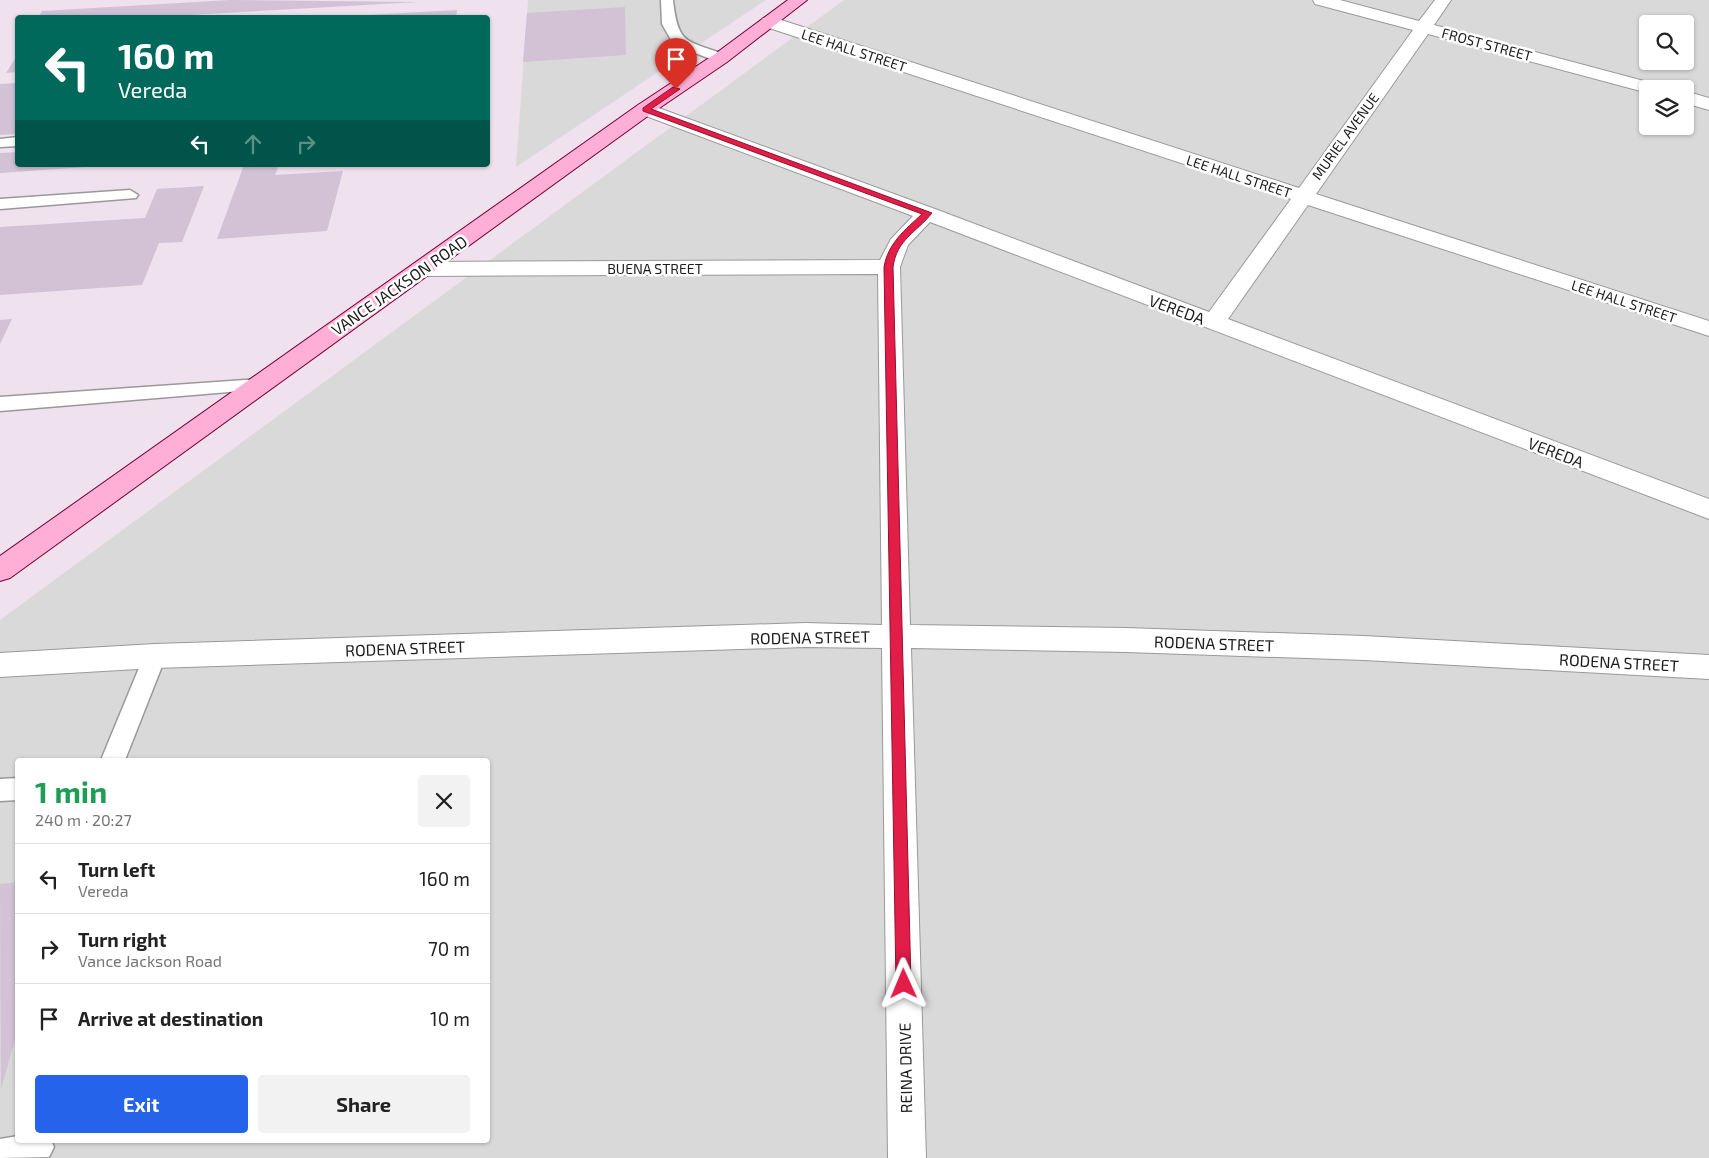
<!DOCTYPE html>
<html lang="en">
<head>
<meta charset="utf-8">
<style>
  body { margin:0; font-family:"Exo 2",sans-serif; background:#f2f2f2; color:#222; height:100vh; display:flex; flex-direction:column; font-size:19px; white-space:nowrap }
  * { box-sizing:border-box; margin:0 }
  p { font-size:16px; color:#767676 }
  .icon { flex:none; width:28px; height:28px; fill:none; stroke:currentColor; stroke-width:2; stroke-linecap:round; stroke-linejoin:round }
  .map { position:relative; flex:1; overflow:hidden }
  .details { position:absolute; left:15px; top:758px; width:475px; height:385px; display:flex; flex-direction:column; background:#fff; border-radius:5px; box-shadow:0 1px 4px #0004 }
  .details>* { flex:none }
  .banner { position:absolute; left:15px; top:15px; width:475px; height:152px; border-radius:5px; box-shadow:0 1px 4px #0004; background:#00695c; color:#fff; overflow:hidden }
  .fabs { position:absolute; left:1639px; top:15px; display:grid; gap:10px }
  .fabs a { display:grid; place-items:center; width:55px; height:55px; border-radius:5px; background:#fff; box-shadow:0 1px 4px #0004; font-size:25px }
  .pin { position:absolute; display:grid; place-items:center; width:42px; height:42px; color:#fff; margin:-51px -21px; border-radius:50% 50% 50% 0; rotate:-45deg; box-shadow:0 0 5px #0007 }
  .pin .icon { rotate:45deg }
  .me { position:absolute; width:55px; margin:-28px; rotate:359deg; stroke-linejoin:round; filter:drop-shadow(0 0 4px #0008) }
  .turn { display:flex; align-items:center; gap:18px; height:105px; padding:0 20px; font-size:22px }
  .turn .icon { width:65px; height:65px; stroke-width:2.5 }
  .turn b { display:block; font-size:35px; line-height:42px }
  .lanes { display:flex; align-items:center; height:48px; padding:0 20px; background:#0003; justify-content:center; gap:25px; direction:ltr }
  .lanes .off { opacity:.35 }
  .round { display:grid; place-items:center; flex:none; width:52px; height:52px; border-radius:5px; background:#f2f2f2 }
  .headline { display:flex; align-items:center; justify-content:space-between; height:85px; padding:0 20px }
  h1 { font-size:30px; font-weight:700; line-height:38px; color:#1e9e55 }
  .cta { display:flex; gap:10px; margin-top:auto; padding:10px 20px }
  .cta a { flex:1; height:58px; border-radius:5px; background:#2563eb; color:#fff; font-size:20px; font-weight:700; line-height:58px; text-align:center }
  .cta a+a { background:#f2f2f2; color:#222 }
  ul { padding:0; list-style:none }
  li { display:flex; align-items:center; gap:15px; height:70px; padding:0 20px; border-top:1px solid #e0e0e0 }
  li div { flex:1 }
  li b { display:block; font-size:19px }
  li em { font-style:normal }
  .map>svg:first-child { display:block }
</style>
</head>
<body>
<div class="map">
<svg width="1709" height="1158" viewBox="0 0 1709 1158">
  <rect width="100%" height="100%" fill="#efe1ed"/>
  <g fill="#dad9da" fill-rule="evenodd">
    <path d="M528,0H766L516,167Z"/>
    <path d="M844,0H1709V1158H0V620ZM1648,24H1685V61H1648ZM1648,89H1685V126H1648ZM18,760H488V1140H18Z"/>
  </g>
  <g fill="#d3c1d6">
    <path d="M230,0L418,2L137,18H38L42,11Z"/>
    <path d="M625,7L626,55L523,62L527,13Z"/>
    <path d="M457,10L456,18H350V16Z"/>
    <path d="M18,54V72L6,73Z"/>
    <path d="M18,83V134L0,135V84Z"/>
    <path d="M18,152V165L100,166L0,173V153Z"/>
    <path d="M244,165H279L275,175L343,171L327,231L217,239Z"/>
    <path d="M204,186L182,242L159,243L142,285L0,295V227L145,218L157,189Z"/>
    <path d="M12,319L0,344V320Z"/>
    <path d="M18,882V1029L1,1089L0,884Z"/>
  </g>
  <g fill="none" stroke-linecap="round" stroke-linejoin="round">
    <g stroke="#999" stroke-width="3">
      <g id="lane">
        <path d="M661,0H673C678,46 687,40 726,55L728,58L726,61H716L674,45L662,24Z"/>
        <path d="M18,137V146L0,147V139Z"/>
        <path d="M130,190L138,195L136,198L0,209V199Z"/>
        <path d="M259,379L266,381L268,385L266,389L0,411V397Z"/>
        <path d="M155,647L163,649L166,656L125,760H101L144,656L147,649Z"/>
        <path d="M18,778V800L0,801V779Z"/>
        <path d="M18,1136V1140H51L54,1147L49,1157L0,1158V1139Z"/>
      </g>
    </g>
    <g stroke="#999" stroke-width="2">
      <g id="street">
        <path d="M1313,0H1340L1419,21L1435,0H1451L1434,25L1659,85L1662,89H1648V93L1428,34L1316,194L1709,321V336L1308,205L1228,319L1709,499V519L930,222L908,245L900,267L910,625L1126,628L1364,636L1709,655V679L1364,660L1126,652L911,648L926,1158H888L882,648L805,647L155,668L0,677V653L155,644L805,623L882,625L878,274L421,276L413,274L410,269L413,264L421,262L880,260L891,239L913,216L638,113L636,109L638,105L645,103L935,209L1209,312L1291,199L763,26L760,22L763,18H775L1299,188L1413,30L1315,4Z"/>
        <path d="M1685,91L1709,98V110L1685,103Z"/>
      </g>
    </g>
    <g stroke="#760034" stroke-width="2">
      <path id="secondary" d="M788,0H807L727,62L652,113L10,578L0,581V556L638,105L715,54Z"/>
    </g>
    <use href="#lane" fill="#fff" fill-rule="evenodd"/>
    <use href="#street" fill="#fff" fill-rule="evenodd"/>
    <use href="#secondary" fill="#ffafd6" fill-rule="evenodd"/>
  </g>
  <path fill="#e11d48" stroke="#92132f" d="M673,87L680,89L651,109L932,213C916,233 897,239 893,267L911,984L909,989L904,991L898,989L896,984L884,267C888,243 905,230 922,214L643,111V108Z"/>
  <g text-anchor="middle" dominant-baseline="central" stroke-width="5" stroke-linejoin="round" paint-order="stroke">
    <g font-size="14" fill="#1c1c1c" stroke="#fff">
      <text transform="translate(1487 44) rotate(15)">FROST STREET</text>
      <text transform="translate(854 50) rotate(18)">LEE HALL STREET</text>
      <text transform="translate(1345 136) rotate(-54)">MURIEL AVENUE</text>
      <text transform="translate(1239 176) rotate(18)">LEE HALL STREET</text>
      <text x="655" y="268">BUENA STREET</text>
      <text transform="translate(1624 301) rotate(18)">LEE HALL STREET</text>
    </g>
    <g font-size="16" fill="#1c1c1c" stroke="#fff">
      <text transform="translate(399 285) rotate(-35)">VANCE JACKSON ROAD</text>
      <text transform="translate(1177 309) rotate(20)">VEREDA</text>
      <text transform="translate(1556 452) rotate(21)">VEREDA</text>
      <text transform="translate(810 637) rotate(-1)">RODENA STREET</text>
      <text transform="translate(1214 643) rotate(2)">RODENA STREET</text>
      <text transform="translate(405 648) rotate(-2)">RODENA STREET</text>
      <text transform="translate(1619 662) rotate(3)">RODENA STREET</text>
      <text transform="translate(905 1068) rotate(-91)">REINA DRIVE</text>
    </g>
  </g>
</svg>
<div class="fabs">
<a><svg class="icon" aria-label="search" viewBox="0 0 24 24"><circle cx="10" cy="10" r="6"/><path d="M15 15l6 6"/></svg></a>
<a><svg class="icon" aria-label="layers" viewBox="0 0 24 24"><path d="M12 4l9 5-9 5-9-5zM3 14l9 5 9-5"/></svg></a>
</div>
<div class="pin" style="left:676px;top:89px;background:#d93025"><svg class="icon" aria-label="arrive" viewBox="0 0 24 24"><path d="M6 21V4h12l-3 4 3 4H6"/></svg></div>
<svg class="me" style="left:904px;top:984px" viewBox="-20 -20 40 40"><path d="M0-17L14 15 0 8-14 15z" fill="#e11d48" stroke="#fff" stroke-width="4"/></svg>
<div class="banner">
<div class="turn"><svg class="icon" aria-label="left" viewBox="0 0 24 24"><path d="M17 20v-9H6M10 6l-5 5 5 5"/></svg><div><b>160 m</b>Vereda</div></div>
<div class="lanes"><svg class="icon" aria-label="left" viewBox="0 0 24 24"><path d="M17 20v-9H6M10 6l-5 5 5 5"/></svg><svg class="icon off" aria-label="ahead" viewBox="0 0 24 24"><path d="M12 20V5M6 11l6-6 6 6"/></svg><svg class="icon off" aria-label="right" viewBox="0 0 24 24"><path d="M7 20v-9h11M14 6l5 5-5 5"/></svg></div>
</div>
<section class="details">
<div class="headline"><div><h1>1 min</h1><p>240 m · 20:27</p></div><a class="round"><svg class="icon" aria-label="close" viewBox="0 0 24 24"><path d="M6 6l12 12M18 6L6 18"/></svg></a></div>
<ul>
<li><svg class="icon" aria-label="left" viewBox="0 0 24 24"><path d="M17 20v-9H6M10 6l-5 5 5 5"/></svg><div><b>Turn left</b><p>Vereda</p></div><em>160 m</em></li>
<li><svg class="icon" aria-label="right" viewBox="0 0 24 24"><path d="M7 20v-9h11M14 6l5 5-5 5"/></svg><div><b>Turn right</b><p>Vance Jackson Road</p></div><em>70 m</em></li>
<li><svg class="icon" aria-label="arrive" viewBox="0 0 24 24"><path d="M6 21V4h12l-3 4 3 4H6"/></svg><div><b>Arrive at destination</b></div><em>10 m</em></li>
</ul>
<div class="cta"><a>Exit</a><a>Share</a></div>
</section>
</div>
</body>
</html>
